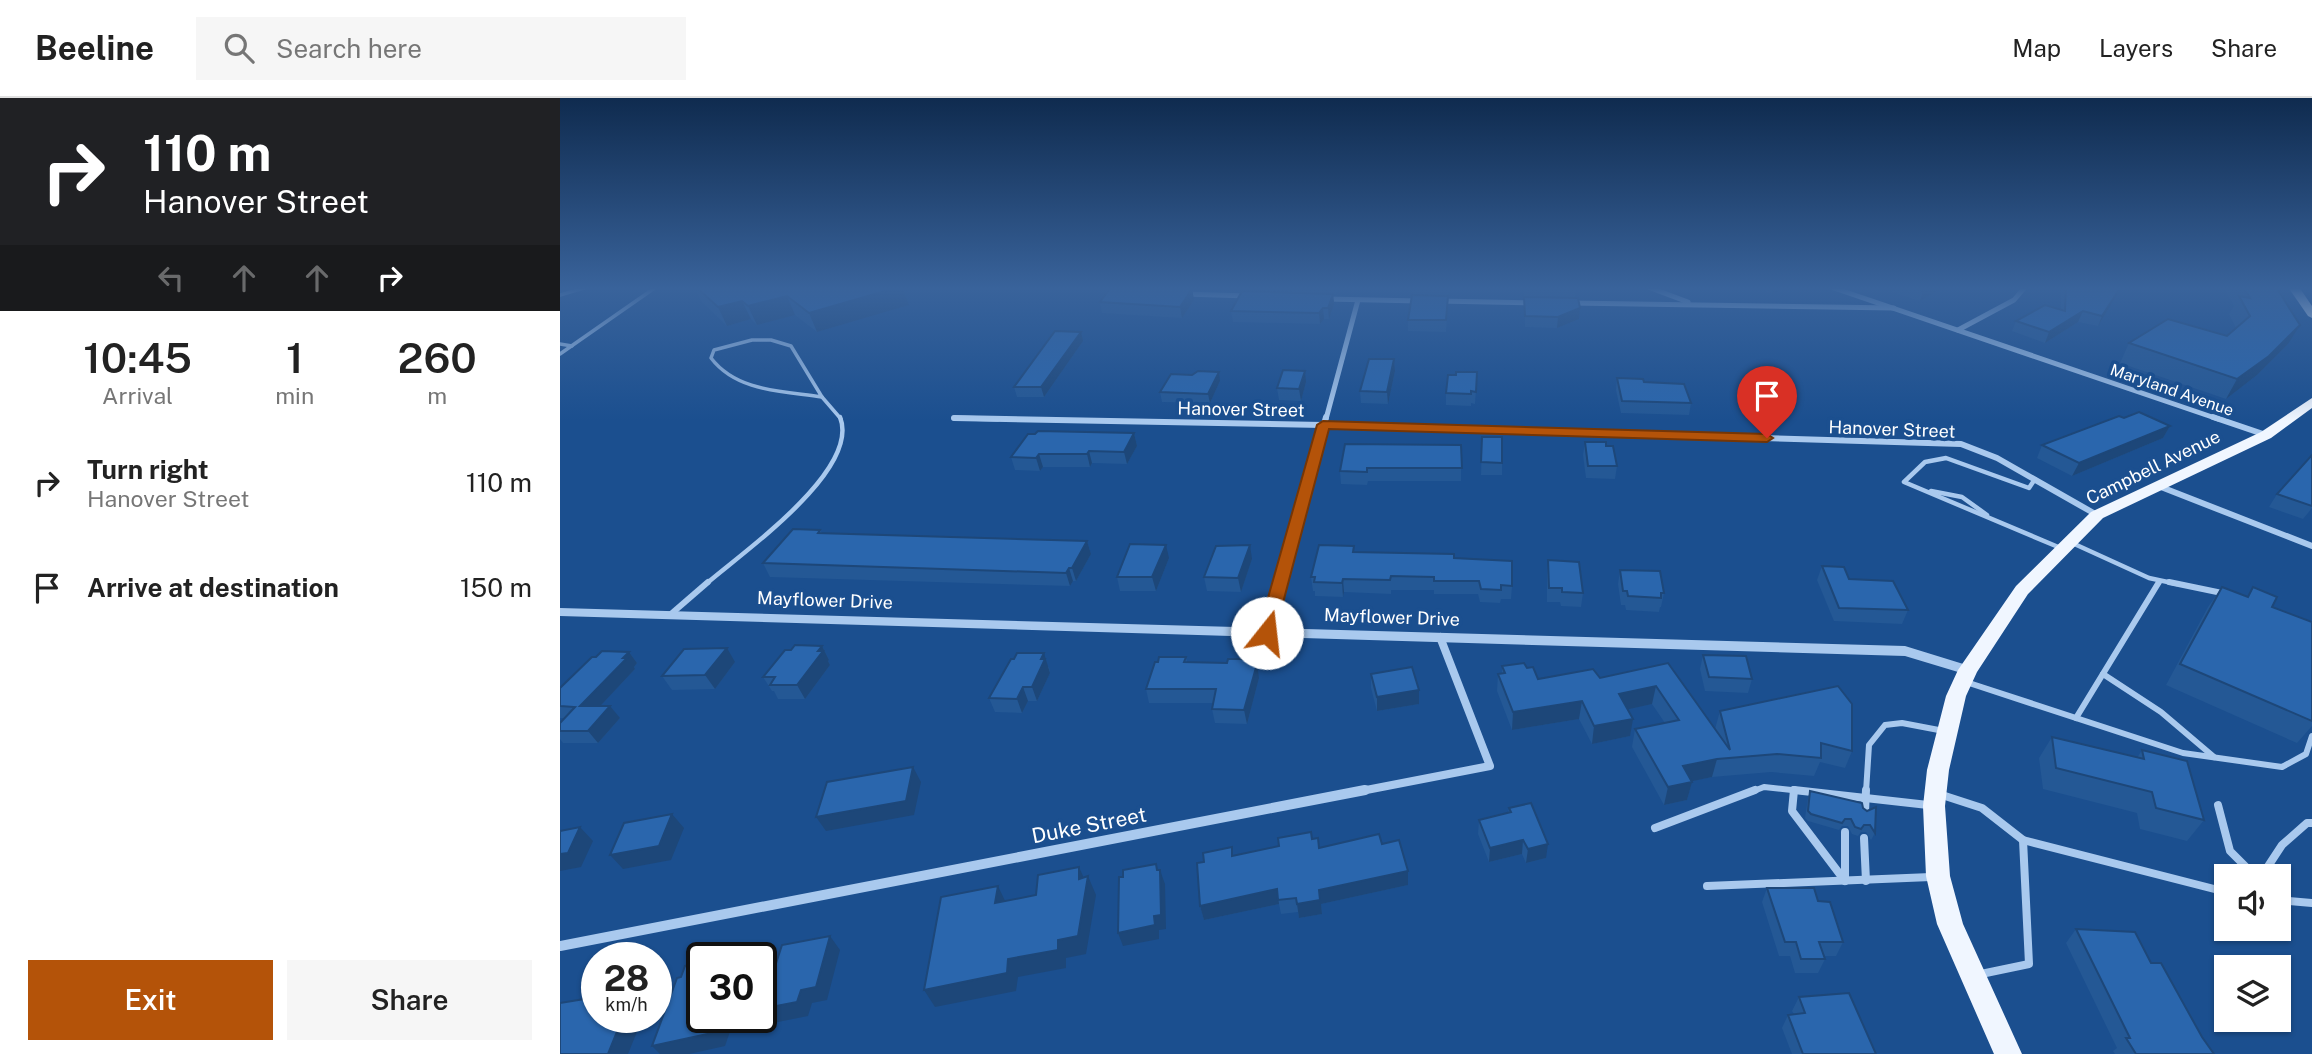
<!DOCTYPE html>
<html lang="en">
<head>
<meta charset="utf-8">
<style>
  body { margin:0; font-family:"Public Sans",sans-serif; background:#f6f6f6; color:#222; height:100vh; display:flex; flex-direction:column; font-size:26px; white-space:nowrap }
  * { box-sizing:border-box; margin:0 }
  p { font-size:23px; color:#767676 }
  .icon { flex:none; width:38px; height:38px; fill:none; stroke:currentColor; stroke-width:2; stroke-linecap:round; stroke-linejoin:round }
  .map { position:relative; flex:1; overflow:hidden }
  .details { display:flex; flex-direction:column; background:#fff; width:560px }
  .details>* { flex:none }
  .top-card { background:#202124; color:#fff; overflow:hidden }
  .tools { position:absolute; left:1654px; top:766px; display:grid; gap:14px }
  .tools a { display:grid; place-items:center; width:77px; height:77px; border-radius:0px; background:#fff; box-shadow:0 2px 5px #0004; font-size:35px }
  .speed { position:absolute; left:21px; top:844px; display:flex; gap:14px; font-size:35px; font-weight:700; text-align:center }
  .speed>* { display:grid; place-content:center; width:91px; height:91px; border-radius:50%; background:#fff; box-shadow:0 2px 5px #0004; line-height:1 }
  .speed small { font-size:18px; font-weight:400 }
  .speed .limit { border:4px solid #111; border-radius:10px; background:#fff; color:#111 }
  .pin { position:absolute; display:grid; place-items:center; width:60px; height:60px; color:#fff; margin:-72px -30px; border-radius:50% 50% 50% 0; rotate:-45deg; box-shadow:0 0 7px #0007 }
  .pin .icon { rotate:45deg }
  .me { position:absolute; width:77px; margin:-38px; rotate:16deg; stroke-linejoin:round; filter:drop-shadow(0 0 5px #0008) }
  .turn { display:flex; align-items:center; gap:24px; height:147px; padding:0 28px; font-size:32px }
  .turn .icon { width:91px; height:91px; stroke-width:2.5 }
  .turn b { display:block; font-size:49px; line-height:60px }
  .lanes { display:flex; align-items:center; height:66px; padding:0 28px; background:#0003; justify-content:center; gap:35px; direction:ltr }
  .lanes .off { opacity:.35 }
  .eta { display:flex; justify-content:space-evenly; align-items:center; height:119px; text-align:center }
  .eta b { font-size:42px; font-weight:600; line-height:49px }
  .cta { display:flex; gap:14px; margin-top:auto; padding:14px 28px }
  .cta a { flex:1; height:80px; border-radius:0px; background:#b45309; color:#fff; font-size:28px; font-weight:600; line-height:80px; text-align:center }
  .cta a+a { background:#f6f6f6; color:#222 }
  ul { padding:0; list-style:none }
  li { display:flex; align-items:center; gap:21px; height:105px; padding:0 28px }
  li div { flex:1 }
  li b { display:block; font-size:26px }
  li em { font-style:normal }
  header { display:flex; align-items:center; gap:42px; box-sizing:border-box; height:98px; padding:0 35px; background:#fff; border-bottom:2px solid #e0e0e0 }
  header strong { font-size:33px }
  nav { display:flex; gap:38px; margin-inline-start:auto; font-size:24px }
  .search { width:490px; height:63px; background:#f6f6f6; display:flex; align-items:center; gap:18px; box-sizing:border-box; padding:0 24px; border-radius:0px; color:#767676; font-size:26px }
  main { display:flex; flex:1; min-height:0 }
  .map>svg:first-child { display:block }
</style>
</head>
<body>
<header>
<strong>Beeline</strong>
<div class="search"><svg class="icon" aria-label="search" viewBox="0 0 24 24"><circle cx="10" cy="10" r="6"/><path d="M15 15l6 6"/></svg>Search here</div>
<nav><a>Map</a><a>Layers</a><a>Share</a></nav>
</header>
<main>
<section class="details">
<div class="top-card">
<div class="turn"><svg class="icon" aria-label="right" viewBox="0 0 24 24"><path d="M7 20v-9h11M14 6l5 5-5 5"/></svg><div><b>110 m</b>Hanover Street</div></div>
<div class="lanes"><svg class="icon off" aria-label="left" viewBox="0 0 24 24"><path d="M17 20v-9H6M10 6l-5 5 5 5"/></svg><svg class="icon off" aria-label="ahead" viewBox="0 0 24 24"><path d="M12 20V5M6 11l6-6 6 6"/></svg><svg class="icon off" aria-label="ahead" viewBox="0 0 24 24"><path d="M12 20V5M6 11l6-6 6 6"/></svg><svg class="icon" aria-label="right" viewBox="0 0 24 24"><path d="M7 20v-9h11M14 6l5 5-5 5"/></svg></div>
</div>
<div class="eta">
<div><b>10:45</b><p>Arrival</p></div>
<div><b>1</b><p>min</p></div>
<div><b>260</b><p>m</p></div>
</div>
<ul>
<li><svg class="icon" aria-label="right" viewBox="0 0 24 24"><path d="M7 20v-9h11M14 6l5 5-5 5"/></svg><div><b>Turn right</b><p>Hanover Street</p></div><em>110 m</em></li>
<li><svg class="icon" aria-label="arrive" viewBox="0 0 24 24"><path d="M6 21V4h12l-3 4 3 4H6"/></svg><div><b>Arrive at destination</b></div><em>150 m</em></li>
</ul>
<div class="cta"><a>Exit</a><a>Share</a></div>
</section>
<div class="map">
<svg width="1752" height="956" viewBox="0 0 1752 956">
  <rect width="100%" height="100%" fill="#1b4f8f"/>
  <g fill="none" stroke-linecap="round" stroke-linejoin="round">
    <g stroke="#a9c9ee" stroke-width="3.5">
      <path d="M0,197L27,189"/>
      <path d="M192,242H211L231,248L262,299C223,293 177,294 151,260L154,252Z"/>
      <path d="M0,246L12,248"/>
      <path d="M0,256L96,189"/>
      <path d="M262,299L281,321"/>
    </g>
    <g stroke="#a9c9ee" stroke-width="4.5">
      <path d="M1475,381L1469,390L1386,360L1365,364L1344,384L1503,451"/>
      <path d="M1371,393L1402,399L1427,417"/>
      <path d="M1510,444L1589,480L1617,486"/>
      <path d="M146,486C183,454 301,372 280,319"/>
      <path d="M1598,486L1600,483"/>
    </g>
    <g stroke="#a9c9ee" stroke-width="6">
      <path d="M1609,484L1662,495"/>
      <path d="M111,516L148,484"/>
      <path d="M1543,576L1601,614L1654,659"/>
      <path d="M1406,584L1623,655L1722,669L1746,656L1752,638"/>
      <path d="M1516,620L1599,484"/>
      <path d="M1191,694L1204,689L1250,694"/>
      <path d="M1306,694L1309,647L1325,627L1342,625L1384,633"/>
    </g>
    <g stroke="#a9c9ee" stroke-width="8">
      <path d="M1234,692L1232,713L1285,783"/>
      <path d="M1234,692L1368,707"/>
      <path d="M1382,697L1422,710L1463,742L1469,866L1421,876"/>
      <path d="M1658,707L1670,753L1696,779"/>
      <path d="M1305,714L1306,692"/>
      <path d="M1095,730L1195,692"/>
      <path d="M1285,734V783"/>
      <path d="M1304,740L1306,783"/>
      <path d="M1463,742L1666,794"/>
      <path d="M1701,779L1722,747L1747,725H1752"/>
      <path d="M1147,788L1371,779"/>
      <path d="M1718,802L1752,805"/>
    </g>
    <g stroke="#a9c9ee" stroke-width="5">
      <path d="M1088,189L1128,204"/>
      <path d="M1271,189L1658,321"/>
      <path d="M624,196L689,198"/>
      <path d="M767,201L860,203"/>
      <path d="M879,203L972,205"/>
      <path d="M1012,205L1334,210"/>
      <path d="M1398,232L1454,202L1465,189"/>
      <path d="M394,320L438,321"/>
      <path d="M766,321L798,202"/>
    </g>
    <g stroke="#a9c9ee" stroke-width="6">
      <path d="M1653,319L1706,337"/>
      <path d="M394,320L763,327L1401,346L1437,360L1537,417"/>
      <path d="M1601,389L1752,448"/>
      <path d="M720,486L766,319"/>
    </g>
    <g stroke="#a9c9ee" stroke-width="8">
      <path d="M707,535L721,484"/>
      <path d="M796,694L930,668L880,539"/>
    </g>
    <path stroke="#a9c9ee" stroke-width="10" d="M0,848L805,692"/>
    <path fill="#a9c9ee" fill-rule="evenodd" d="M0,510L1345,548L1413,569L1415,572L1413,575L1408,577L1345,558L0,518Z"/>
    <g fill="#f0f6ff" fill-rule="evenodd">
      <path d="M1728,189H1739L1752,208V220L1748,218Z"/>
      <path d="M1752,300V310L1711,340L1543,420L1468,496L1417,574L1406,598L1389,672L1385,708L1390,778L1403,826L1462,956H1434L1377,826L1366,778L1363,708L1367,672L1386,598L1398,572L1456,488L1531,414L1701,334Z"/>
    </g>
  </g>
  <g fill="#245895">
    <path d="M134,189H342L349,207L257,234L235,217L197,227L191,221L167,228L142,204Z"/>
    <path d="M551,189H642L641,192L632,191L634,202L622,220L542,215L540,204Z"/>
    <path d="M688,189H778L776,196H773L774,206L769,221H764L760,226L673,224L671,213L689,193Z"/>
    <path d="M853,189H889L886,234L848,233V222L853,197Z"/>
    <path d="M964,189H1016L1015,200L1019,221L997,230L965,229Z"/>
    <path d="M1193,189H1227L1212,196Z"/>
    <path d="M1334,189H1385L1360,203L1332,194Z"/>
    <path d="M1501,189L1560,190L1555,200L1538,228L1518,224L1485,245L1452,233L1456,223L1501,212Z"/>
    <path d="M1663,189H1716L1728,246L1697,277L1666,301L1560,265L1569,245L1667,238L1676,230L1669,216L1674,208Z"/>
    <path d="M523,243L484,299H457L454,289Z"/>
    <path d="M834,261L835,273L828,306L801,305L800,293Z"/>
    <path d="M917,274L915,306L911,305V308L886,307V295L896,277Z"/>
    <path d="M1057,280L1084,284L1131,305L1129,317L1061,315L1056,292Z"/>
    <path d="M660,283L650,305L602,304L600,294Z"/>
    <path d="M746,284L741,303L719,302L717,290Z"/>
    <path d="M1185,284L1222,304L1219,316H1192L1182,296Z"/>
    <path d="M1564,320L1610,328L1603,340L1512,378L1477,360L1482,347Z"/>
    <path d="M574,335L577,348L567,366L532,365L530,369H483L480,373L455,372L451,359Z"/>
    <path d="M922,339L942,365V377H921Z"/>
    <path d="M1025,344L1046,348L1057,368L1055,381L1026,380L1023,357Z"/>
    <path d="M901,347V383H808L807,387L781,386L780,373Z"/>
    <path d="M1752,357V410L1743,421L1709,409L1717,396Z"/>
    <path d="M260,432L262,435L527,443L531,456L516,483H513L510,488L210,479L203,465Z"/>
    <path d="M794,448V454L894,460L952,488L951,501H941L940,505L920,504L918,496H874V492H831V496L784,494L783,499L755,498V493H753L751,479Z"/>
    <path d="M609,460L596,493H560L557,479Z"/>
    <path d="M692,461L681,494L647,493L644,479Z"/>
    <path d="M988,462L1023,495L1021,509L1001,508L1000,504H987V476Z"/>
    <path d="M1262,468L1289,481L1348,512L1342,526L1274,523L1257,482Z"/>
    <path d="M1060,472L1104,495L1101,509H1100L1099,514L1066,512L1065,507H1061L1058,486Z"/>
    <path d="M1662,489L1687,499L1693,489L1712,509L1752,524V628L1737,645L1606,587L1648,509Z"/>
    <path d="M262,548L269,562L268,563L270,567L245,601H218L214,593H212L203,579L231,552Z"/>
    <path d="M69,554L77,565L74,569L75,571L40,608L60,620L38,645H3L0,641V625L5,620H0V590L36,559Z"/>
    <path d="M1143,557L1192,581L1188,595L1145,593L1140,571Z"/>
    <path d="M626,559L627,564L667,565L694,561L699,580L687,626L655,625L652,611L653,605H589L586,591Z"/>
    <path d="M175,564L155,591L112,592L102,578Z"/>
    <path d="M1108,565L1155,631L1160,613L1292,653L1285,670L1260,664L1254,678L1211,674L1152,679L1132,683L1127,702L1104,707L1072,649L1075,631L1105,625L1092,606L1068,611L1070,638L1032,646L1019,621L952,632L937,593L938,576L942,575V568L967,570L978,581L1040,580Z"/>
    <path d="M489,569L490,575L477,603H468L462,615L435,614L429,600Z"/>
    <path d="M811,576L859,606L817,613L811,590Z"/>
    <path d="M1492,639L1577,660L1582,652L1644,722L1627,743L1580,731L1577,715L1483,691L1479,660Z"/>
    <path d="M1250,693L1303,710L1315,735L1311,742L1306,734H1301L1298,738L1292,736L1288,728H1282L1279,732L1248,723L1245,720L1248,700Z"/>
    <path d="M949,710L986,760L966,765L962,756L929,764L918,736L919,722L948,715Z"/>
    <path d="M752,741L759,750L822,746L848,773V787L761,806L762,816L739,820L738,814L721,816L719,806L644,822L640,808L673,758Z"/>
    <path d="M1207,790L1258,803L1283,844L1276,858H1264L1265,861L1258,875H1235L1230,858H1219L1202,804Z"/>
    <path d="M1516,831L1591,865L1654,956H1555L1553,953L1557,950L1506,845Z"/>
    <path d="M1239,899L1316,956H1232L1222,930L1228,917L1234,916L1232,913Z"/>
  </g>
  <g fill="#1d4779">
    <path d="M339,189H342L349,207L257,234L249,215Z"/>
    <path d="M1213,189H1227L1212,196Z"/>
    <path d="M1371,189H1385L1360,203L1363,193Z"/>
    <path d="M1560,190L1555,200L1538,228L1542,218Z"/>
    <path d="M632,191L634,202L622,220L620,209Z"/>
    <path d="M773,196L774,206L769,221L768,210Z"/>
    <path d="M227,198L235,217L197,227L188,208Z"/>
    <path d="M182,203L191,221L167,228L158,209Z"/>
    <path d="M763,210L764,221L760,226L759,215Z"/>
    <path d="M1020,210L1019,221L997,230L998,219Z"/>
    <path d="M1523,213L1518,224L1485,245L1489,234Z"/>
    <path d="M1740,227L1728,246L1697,277L1666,301L1677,281Z"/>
    <path d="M521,234L523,243L484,299L481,289Z"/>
    <path d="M834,261L835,273L828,306L827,294Z"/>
    <path d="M745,273L746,284L741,303L739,291Z"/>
    <path d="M659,274L660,283L650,305L648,296Z"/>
    <path d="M1610,328L1603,340L1512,378L1519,365Z"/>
    <path d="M574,335L577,348L567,366L564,354Z"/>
    <path d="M529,353L532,365L530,369L527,356Z"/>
    <path d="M479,356L483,369L480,373L476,360Z"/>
    <path d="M527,443L531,456L516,483L512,470Z"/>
    <path d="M606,447L609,460L596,493L592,479Z"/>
    <path d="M690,447L692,461L681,494L678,480Z"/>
    <path d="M509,470L513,483L510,488L506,475Z"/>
    <path d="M783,481L784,494L783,499L782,485Z"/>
    <path d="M262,548L269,562L268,563L270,567L245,601L237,587Z"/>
    <path d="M167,550L175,564L155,591L145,577Z"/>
    <path d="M69,554L77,565L74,569L75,571L29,620L20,608Z"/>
    <path d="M484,555L490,575L477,603L472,589Z"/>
    <path d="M694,561L695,571L697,566L699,580L687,626L684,612Z"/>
    <path d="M1096,588L1092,606L1056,614L1059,596Z"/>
    <path d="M463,589L468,603L462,615L457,601Z"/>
    <path d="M859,592V606L817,613V599Z"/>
    <path d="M1022,603L1019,621L952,632L953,614Z"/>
    <path d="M50,608L60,620L38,645L28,633Z"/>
    <path d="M1073,621L1070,638L1032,646L1034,628Z"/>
    <path d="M1157,661L1152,679L1119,686L1123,668Z"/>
    <path d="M353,669L361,684L354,717L266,733L256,719Z"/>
    <path d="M1132,684L1127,702L1104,707L1108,689Z"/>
    <path d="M112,716L124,730L111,762L63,771L50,757Z"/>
    <path d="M20,729L33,743L21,769L0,773V756Z"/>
    <path d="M963,742L962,756L929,764L930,750Z"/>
    <path d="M988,746L986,760L966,765L968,751Z"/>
    <path d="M596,766L600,780V772L605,786L606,831L599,832V841L563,848L558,835L594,818Z"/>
    <path d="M519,769L527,787L528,778L536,797L526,856L506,860V870L458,879L456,893L375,909L364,892L498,842L519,781Z"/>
    <path d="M848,773V787L761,806L762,816L739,820L737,806L759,792Z"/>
    <path d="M438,788L447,807L435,805Z"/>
    <path d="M717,791L719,806L644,822L640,808Z"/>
    <path d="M270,838L280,852L267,902L252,905L248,918L213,925L201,911L241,892Z"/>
    <path d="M63,919H83L68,956H48Z"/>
    <path d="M158,919H175L165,948L129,956H100L92,948Z"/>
  </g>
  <g fill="#2a66ad" stroke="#1d4779" stroke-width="2">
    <path d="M136,189H339L249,215L227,198L188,208L182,203L158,209Z"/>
    <path d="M551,189H576L632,191L620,209L540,204Z"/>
    <path d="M1350,189H1371L1363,193Z"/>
    <path d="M1506,189L1560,190L1542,218L1523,213L1489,234L1456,223L1485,207L1505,213Z"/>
    <path d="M1683,189H1716L1740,227L1709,258L1677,281L1569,245L1608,221L1667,238L1690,218L1679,198L1690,200Z"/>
    <path d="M682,193L773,196L768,210H763L759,215L671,213Z"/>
    <path d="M852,197L888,198L886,222H848Z"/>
    <path d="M964,199L1018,200L1020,210L998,219L965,218Z"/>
    <path d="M495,233L521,234L481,289H454Z"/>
    <path d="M809,261H834L827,294L800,293Z"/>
    <path d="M723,272L745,273L739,291L717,290Z"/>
    <path d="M638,273L659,274L648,296L600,294L611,276L632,277Z"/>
    <path d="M896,274H917L916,294L911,293V296L886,295L888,277H896Z"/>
    <path d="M1057,280L1083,281L1084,284L1124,286L1131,305L1062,303Z"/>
    <path d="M1185,284H1212L1222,304H1195Z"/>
    <path d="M1579,314L1610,328L1519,365L1482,347L1559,318L1564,320Z"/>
    <path d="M478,333L574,335L564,354L529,353L527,356H479L476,360L451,359L468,336H475Z"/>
    <path d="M922,339H942V365L921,364Z"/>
    <path d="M1025,344H1046V348H1053L1057,368H1028Z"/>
    <path d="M785,346L901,347L902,370H807V374L780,373Z"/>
    <path d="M1752,357V408L1717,396Z"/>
    <path d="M233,431L260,432L258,435L527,443L512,470H509L506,475L203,465Z"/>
    <path d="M570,446L606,447L592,479H557Z"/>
    <path d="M690,447L678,480L644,479L656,448Z"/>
    <path d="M759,447L794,448L793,454L894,456V460L952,463V488L941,487V492L921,491L919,483H874V479L831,478L830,482L783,481L782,485L754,484L755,479H751Z"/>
    <path d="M988,462L1019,464L1023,495L1002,494V490H989Z"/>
    <path d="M1262,468L1284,469L1289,481L1333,483L1348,512L1279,510Z"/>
    <path d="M1060,472L1100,473L1104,495H1101V500L1068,498L1067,493H1063Z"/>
    <path d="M1662,489L1688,499L1693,489L1717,499L1712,509L1752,524V623L1620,566Z"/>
    <path d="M235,547L262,548L258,553H263L237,587H210L215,579H203L225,552H231Z"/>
    <path d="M167,550L145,577L102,578L124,551Z"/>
    <path d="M42,553L69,554L63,560H67L20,608H50L28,633H0V625L15,609L0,608V590L32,559H36Z"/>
    <path d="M457,555H484L481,561H485L472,589H463L457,601L429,600L451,561H454Z"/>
    <path d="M1143,557L1186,558L1192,581L1149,579Z"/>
    <path d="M599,559H626L624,564L667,565L668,561H694L692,566H697L684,612L652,611L656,591H586L595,564H598Z"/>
    <path d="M964,565L967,570L973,569L978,581L1033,571L1040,580L1108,565L1170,652L1160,613L1278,588L1292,606V653L1261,645V660L1217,656L1157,661L1123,668L1132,684L1108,689L1075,631L1119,622L1096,588L1059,596L1073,621L1034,628L1022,603L953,614L938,576L945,575L942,568Z"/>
    <path d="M852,569L859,592L817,599L811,576Z"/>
    <path d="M1492,639L1584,661L1582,652L1627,663L1644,722L1596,710L1592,694L1496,670Z"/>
    <path d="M353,669L346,703L256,719L267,684Z"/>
    <path d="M1250,693L1302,705L1303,710L1307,713L1316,709L1315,735L1310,727H1304L1301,731L1295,729L1291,721H1285L1282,725L1251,716L1248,713Z"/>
    <path d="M971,705L988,746L968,751L963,742L930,750L919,722L951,714L949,710Z"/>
    <path d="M112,716L99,748L50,757L64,725Z"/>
    <path d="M20,729L8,755L0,756V733Z"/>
    <path d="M751,734L752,741L758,740L759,750L819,736L822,746L839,742L848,773L759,792L760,802L737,806L736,800L718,802L717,791L640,808L637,765L644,764L643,755L672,749V758L719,748L718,740Z"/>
    <path d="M596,766L597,772H600L601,817L594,818L595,827L558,835L559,779H563V772Z"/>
    <path d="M519,769V781L528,778L518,838L498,842V852L448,861L447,875L364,892L381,799L438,788L435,805L476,797L478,777Z"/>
    <path d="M1207,790H1254L1258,803L1270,804L1283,844H1259L1265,861H1241L1236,844H1225Z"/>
    <path d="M1516,831L1575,834L1591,865H1601L1642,939L1654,956H1576L1566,940H1570Z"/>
    <path d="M270,838L256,889L241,892L237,904L201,911L222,847Z"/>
    <path d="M142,865V919H158L152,935L92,948L117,880L121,879L125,868Z"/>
    <path d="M37,885V919H63L48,956H0V905L24,901L31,886Z"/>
    <path d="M1289,895L1316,956H1243L1228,917L1245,915L1239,899Z"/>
  </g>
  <linearGradient id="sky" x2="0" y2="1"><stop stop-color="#0f2b4f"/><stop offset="0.59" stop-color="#39639b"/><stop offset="1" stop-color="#39639b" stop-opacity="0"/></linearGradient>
  <rect width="1752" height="323" fill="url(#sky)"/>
  <path fill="#b45309" stroke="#753606" stroke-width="2" d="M763,323L1207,336L1213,340L1207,344L769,331L715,535L707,540L698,535L757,327Z"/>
  <g text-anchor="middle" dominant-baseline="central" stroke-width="7" stroke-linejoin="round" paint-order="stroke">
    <g font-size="16" fill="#fff" stroke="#1b4f8f">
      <text transform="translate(1612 292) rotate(19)">Maryland Avenue</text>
    </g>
    <g font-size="18" fill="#fff" stroke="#1b4f8f">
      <text transform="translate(681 311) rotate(1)">Hanover Street</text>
      <text transform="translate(1332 331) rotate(2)">Hanover Street</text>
      <text transform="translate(1593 369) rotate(-26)">Campbell Avenue</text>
      <text transform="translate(265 502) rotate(2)">Mayflower Drive</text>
      <text transform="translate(832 519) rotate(2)">Mayflower Drive</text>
    </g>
    <g font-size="21" fill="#fff" stroke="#1b4f8f">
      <text transform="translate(529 727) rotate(-11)">Duke Street</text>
    </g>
  </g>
</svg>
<div class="tools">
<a><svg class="icon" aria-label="sound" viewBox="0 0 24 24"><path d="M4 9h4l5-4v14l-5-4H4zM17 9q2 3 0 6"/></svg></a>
<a><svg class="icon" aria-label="layers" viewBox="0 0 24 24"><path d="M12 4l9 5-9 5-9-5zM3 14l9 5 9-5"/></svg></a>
</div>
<div class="speed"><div>28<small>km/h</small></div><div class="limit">30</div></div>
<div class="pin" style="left:1207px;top:340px;background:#d93025"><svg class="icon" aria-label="arrive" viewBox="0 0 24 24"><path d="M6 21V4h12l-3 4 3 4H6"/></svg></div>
<svg class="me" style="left:707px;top:535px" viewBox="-20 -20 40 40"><circle r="19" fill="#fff"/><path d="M0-13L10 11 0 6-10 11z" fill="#b45309"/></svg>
</div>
</main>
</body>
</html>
